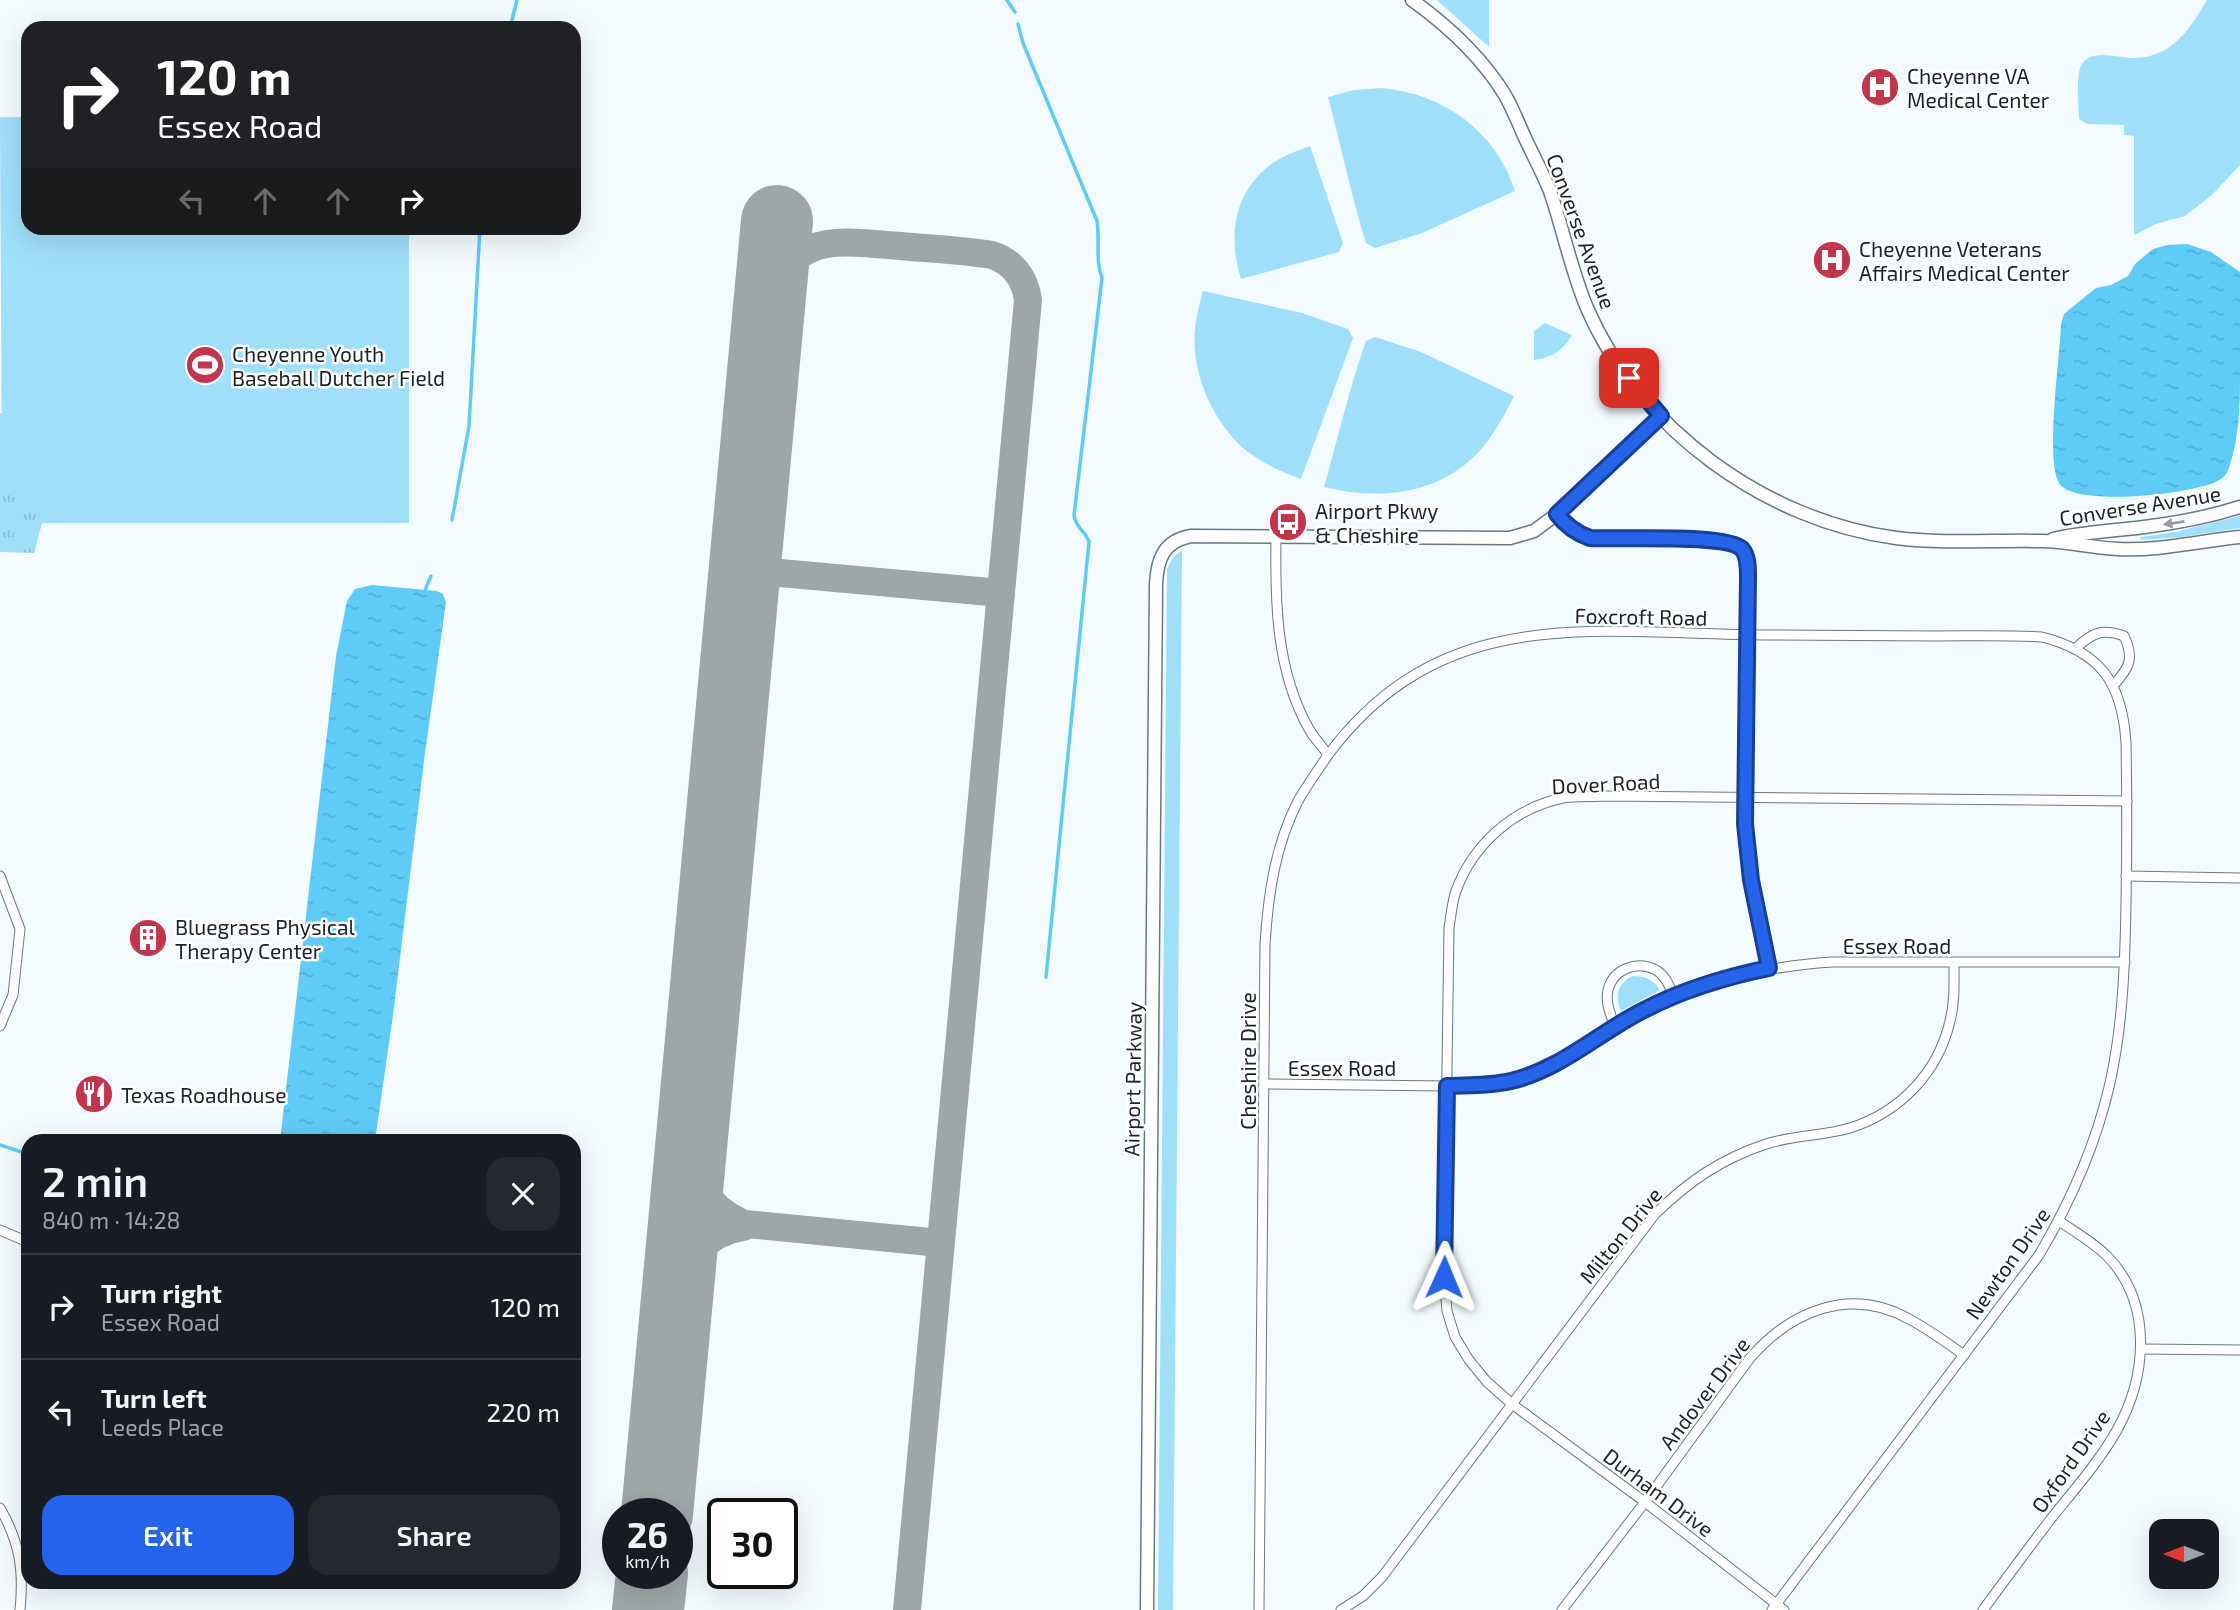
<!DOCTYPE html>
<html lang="en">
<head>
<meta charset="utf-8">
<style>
  body { margin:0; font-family:"Exo 2",sans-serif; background:#242831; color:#f1f3f6; height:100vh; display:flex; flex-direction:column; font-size:26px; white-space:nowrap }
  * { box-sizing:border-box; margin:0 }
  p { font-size:23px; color:#9ea1a6 }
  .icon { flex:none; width:38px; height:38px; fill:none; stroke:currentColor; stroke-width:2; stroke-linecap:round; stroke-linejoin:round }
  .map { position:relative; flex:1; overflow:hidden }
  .sheet { position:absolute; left:21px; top:1134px; width:560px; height:455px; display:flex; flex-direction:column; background:#171b24; border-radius:21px; box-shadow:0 7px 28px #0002 }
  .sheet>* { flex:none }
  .top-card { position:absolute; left:21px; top:21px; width:560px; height:214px; border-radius:21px; box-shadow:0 7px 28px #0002; background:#202124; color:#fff; overflow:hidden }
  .needle { width:46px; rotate:270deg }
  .buttons { position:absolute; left:2149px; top:1519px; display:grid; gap:14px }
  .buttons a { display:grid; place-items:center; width:70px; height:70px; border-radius:14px; background:#171b24; box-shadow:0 7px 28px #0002; font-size:35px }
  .speed { position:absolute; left:602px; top:1498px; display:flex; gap:14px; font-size:35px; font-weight:700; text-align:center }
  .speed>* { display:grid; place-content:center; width:91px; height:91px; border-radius:50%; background:#171b24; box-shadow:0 7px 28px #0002; line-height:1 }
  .speed small { font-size:18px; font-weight:400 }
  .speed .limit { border:4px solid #111; border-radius:10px; background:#fff; color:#111 }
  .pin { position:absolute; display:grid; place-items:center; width:60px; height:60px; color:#fff; margin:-30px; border-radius:14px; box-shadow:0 4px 10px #0006 }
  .me { position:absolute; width:77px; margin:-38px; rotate:1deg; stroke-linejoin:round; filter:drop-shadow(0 0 5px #0008) }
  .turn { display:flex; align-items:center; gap:24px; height:147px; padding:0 21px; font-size:32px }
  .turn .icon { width:91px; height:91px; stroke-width:2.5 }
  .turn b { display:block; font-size:49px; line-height:60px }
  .lanes { display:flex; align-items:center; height:66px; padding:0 21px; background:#0003; justify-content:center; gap:35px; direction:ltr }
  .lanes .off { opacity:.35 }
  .round { display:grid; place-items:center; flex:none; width:74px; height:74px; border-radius:21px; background:#242831 }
  .head { display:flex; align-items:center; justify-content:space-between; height:119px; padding:0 21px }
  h1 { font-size:42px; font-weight:600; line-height:52px }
  .cta { display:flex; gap:14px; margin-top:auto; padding:14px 21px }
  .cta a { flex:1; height:80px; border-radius:21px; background:#2563eb; color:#fff; font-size:28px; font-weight:600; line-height:80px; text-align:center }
  .cta a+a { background:#242831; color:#f1f3f6 }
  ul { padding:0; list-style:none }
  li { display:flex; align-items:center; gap:21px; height:105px; padding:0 21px; border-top:2px solid #363941 }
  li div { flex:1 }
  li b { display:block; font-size:26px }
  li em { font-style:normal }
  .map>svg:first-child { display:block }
</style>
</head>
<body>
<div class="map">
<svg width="2240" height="1610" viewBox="0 0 2240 1610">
  <defs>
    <pattern id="park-tufts" width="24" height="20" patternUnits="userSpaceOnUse" patternTransform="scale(1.75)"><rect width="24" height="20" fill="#a0dffa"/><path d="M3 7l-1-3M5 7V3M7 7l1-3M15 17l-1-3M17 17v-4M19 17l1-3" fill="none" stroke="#89bfd6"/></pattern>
    <pattern id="water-ripples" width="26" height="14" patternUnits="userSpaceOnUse" patternTransform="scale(1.75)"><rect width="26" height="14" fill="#5fccf7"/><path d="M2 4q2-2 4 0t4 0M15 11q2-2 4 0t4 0" fill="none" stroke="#52afd4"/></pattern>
  </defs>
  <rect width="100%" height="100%" fill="#f4fbfe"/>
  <g fill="#a0dffa">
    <path d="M1437,0H1489V47Z"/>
    <path d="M2207,0H2240V165L2212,195L2185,216L2156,224L2134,235V136L2124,135V125L2087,124L2079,119C2079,105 2075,75 2082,64C2092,48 2118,58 2133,58C2145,58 2155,55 2165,50C2185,38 2195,19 2207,0Z"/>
    <path d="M1382,88C1444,94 1496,131 1515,191L1422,233L1375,248L1366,243C1351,195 1341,146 1328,97L1354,90Z"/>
    <path d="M0,117H28V228H409V523H42L2,486Z"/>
    <path d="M1310,146L1343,243L1339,252L1241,279C1228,237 1233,194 1270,165C1282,156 1297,151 1310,146Z"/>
    <path d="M1203,291L1302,313L1348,329L1353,338L1301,479C1282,472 1264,464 1248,452C1219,429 1197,387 1195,349C1193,329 1198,310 1203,291Z"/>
    <path d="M1545,323L1572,335C1563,350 1552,358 1534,360V331Z"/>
    <path d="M1375,337L1421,352L1514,396C1505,414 1496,431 1483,447C1442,495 1381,501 1324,487C1338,438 1349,389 1366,341Z"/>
    <path d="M2240,516V528L2181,537L2141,540L2140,537L2175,532Z"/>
    <path d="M1182,550L1173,1610H1158L1167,569L1172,559Z"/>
    <path d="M1633,976C1646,976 1652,979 1660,990L1621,1011C1614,995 1618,983 1633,976Z"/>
  </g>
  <path fill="url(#park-tufts)" d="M0,413H2V486L37,515L42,523L34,553L0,552Z"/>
  <g fill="url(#water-ripples)">
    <path d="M2187,244L2211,252L2240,272C2240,304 2240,336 2240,368C2240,402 2240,435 2229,468C2227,473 2224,478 2219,480C2197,494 2073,508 2059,483C2045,459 2060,357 2061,324L2064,314L2071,308L2096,288L2111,285L2128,276L2135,264L2153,249L2167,245Z"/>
    <path d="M372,585L437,591L443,594L446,602L425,753L393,1015L375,1141H280L336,656L347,601L355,589Z"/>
  </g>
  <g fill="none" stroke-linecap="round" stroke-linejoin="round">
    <g stroke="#5fccf7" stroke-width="3.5">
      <path d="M1007,0L1015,12"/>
      <path d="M1018,24L1023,43L1097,221C1100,240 1095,260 1102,278L1074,515C1076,529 1086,531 1089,542L1046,977"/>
      <path d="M510,28L517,0"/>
      <path d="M452,520L469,426L480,228"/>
      <path d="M425,590L431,576"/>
      <path d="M0,1145L28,1154"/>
    </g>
    <g stroke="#9ea6a8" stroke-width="28">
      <path d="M768,321C786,233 824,239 900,246C931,249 962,250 992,255C1013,262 1025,278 1028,300L907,1610"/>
      <path d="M742,607C746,588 749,577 769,572L1001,593"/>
      <path d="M691,1148C697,1184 705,1205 740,1222"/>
      <path d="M685,1218L940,1243"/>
      <path d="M678,1292C688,1258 705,1233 743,1227"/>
    </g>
    <g stroke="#9ea6a8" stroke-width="72">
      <path d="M657,1514L777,221"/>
      <path d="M648,1610L652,1573"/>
    </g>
    <g stroke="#6a7980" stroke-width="11">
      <g id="street">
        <path d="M1557,514C1566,526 1576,532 1590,538C1618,540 1727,533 1742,549C1748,556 1748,567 1748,575L1745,824L1751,880L1769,968"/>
        <path d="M2076,648C2092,633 2102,628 2124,636C2135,659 2129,668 2113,686"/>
        <path d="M1328,755C1445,598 1602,635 1772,635C1826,635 1881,636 1936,636C1972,636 2007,635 2042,637C2101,652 2122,683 2126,742C2127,796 2127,849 2126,903C2125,963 2123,1024 2110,1083C2096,1145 2071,1201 2039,1255L1772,1610"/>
        <path d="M0,876L20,929L13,995L0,1026"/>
        <path d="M2126,876L2240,878"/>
        <path d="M1615,1027C1611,1015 1605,1003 1608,990C1613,969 1637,960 1656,970C1666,976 1669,986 1674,996C1730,976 1773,966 1832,962H2125"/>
        <path d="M1265,1084L1447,1086L1483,1085L1510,1081L1554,1064L1639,1013L1674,996"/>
        <path d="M0,1230L28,1242"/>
        <path d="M2142,1349L2240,1350"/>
        <path d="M0,1508C20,1543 24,1570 20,1610"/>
        <path d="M1259,1610L1265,945C1268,895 1275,846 1298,801C1307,785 1318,770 1328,755C1322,746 1314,738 1309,729C1276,671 1275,602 1276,538"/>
        <path d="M1341,1610L1363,1596L1382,1577L1655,1214C1689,1181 1721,1159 1766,1144C1793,1135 1823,1136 1850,1128C1900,1112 1938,1073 1950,1021C1955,1002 1954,982 1954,963"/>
        <path d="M1562,1610L1645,1502L1750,1358C1791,1311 1850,1286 1909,1319C1928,1329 1946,1342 1964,1355"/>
        <path d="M1784,1610L1645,1502L1512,1404L1487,1382L1469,1360L1455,1337L1447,1311L1444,1277L1449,928C1451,916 1452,902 1456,891C1473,844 1514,808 1563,798C1577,796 1592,797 1606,796L2127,801"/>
        <path d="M1983,1610C2005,1580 2027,1550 2050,1520C2073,1491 2099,1462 2117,1430C2147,1376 2153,1303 2107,1256C2093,1242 2075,1232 2059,1221"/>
      </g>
    </g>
    <g stroke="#6a7980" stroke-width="15">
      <g id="secondary">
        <path d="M1412,0C1448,26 1481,56 1505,95C1513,109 1519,125 1526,140C1534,157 1543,174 1550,191C1563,229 1571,270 1587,308C1639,429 1766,521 1896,538C1944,544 1993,540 2041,541C2067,541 2092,548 2118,549C2160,551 2199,541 2240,537"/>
        <path d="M2053,539C2083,532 2113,531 2144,527C2177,523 2209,517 2240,507"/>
        <path d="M1147,1610L1156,585C1157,560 1163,541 1191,536L1510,538L1534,531L1557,514L1661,416"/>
      </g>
    </g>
    <use href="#street" stroke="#fff" stroke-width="9"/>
    <use href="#secondary" stroke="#fff" stroke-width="12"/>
  </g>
  <defs><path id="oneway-solid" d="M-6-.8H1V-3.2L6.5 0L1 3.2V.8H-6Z" transform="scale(1.75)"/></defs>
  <use fill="#999c9d" href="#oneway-solid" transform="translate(2174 523) rotate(171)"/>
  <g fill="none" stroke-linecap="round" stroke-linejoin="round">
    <g stroke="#184099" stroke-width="18">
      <path id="route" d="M1444,1277L1447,1086C1468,1085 1490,1086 1511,1081C1559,1070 1599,1033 1642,1011C1682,990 1725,977 1769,968L1751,880L1745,824L1748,576C1748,567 1748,556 1742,549C1727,533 1618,540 1590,538C1576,533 1566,526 1557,514L1661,416L1629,378"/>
    </g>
    <use href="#route" stroke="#2563eb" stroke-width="12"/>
  </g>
  <defs>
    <g id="hospital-disc" transform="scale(2.0125)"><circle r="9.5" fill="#c4344a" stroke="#fff"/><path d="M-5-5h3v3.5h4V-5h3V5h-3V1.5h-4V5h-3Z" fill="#fff"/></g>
    <g id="stadium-disc" transform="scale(2.0125)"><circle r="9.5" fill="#c4344a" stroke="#fff"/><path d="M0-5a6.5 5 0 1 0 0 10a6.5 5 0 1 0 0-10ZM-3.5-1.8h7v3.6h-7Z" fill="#fff"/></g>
    <g id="bus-disc" transform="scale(2.0125)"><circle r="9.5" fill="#c4344a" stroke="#fff"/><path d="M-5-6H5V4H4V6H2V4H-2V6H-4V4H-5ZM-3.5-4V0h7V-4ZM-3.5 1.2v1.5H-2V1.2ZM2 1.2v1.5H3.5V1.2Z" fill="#fff"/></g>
    <g id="building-disc" transform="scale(2.0125)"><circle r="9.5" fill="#c4344a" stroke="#fff"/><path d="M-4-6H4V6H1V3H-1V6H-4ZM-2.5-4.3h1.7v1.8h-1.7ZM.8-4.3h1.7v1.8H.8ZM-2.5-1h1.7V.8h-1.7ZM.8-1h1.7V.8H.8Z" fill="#fff"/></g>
    <g id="restaurant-disc" transform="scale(2.0125)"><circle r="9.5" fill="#c4344a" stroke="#fff"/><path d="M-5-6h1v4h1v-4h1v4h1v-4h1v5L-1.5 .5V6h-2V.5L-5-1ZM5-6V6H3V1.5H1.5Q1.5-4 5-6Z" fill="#fff"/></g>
  </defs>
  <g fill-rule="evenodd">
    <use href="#hospital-disc" x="1880" y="87"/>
    <use href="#hospital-disc" x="1832" y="260"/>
    <use href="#stadium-disc" x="205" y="365"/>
    <use href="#bus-disc" x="1288" y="522"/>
    <use href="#building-disc" x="148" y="938"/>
    <use href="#restaurant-disc" x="94" y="1094"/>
  </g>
  <g text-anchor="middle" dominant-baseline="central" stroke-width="5" stroke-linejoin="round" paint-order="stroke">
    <g font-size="21" fill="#1c2225" stroke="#fff" text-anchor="start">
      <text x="1907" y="75">Cheyenne VA<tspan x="1907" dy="24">Medical Center</tspan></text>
      <text x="1859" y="248">Cheyenne Veterans<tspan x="1859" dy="24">Affairs Medical Center</tspan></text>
      <text x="232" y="353">Cheyenne Youth<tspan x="232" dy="24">Baseball Dutcher Field</tspan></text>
      <text x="1315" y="510">Airport Pkwy<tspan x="1315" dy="24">&amp; Cheshire</tspan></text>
      <text x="175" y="926">Bluegrass Physical<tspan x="175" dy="24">Therapy Center</tspan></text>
      <text x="121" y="1094">Texas Roadhouse</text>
    </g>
    <g font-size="21" fill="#1c2225" stroke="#fff">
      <text transform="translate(1582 231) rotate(70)">Converse Avenue</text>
      <text transform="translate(2140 505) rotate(-9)">Converse Avenue</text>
      <text transform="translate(1641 616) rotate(1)">Foxcroft Road</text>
      <text transform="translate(1606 783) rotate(-3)">Dover Road</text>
      <text x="1897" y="945">Essex Road</text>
      <text transform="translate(1247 1061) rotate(-90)">Cheshire Drive</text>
      <text x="1342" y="1067">Essex Road</text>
      <text transform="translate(1132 1079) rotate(-89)">Airport Parkway</text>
      <text transform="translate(1620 1235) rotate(-51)">Milton Drive</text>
      <text transform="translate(2007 1263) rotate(-55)">Newton Drive</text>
      <text transform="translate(1704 1393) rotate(-53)">Andover Drive</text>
      <text transform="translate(2070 1461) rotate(-55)">Oxford Drive</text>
      <text transform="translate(1659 1492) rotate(37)">Durham Drive</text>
    </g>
  </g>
</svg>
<div class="buttons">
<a><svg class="needle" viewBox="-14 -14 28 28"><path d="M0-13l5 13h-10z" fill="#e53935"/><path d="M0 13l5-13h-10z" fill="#9ea1a6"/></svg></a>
</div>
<div class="speed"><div>26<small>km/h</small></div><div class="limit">30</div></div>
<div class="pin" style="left:1629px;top:378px;background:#d93025"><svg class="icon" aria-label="arrive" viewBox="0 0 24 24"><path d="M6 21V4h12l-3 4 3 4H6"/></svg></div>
<svg class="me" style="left:1444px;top:1277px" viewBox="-20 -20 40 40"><path d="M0-17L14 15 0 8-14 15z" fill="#2563eb" stroke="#fff" stroke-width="4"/></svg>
<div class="top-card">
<div class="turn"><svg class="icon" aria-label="right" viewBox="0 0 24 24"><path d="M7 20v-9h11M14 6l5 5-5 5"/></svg><div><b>120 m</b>Essex Road</div></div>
<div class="lanes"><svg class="icon off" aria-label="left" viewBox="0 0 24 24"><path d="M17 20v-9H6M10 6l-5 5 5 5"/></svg><svg class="icon off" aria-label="ahead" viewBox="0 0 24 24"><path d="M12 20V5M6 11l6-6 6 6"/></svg><svg class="icon off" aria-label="ahead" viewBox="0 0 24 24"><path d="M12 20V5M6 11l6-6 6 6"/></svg><svg class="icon" aria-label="right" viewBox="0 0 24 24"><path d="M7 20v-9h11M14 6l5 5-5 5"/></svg></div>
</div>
<section class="sheet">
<div class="head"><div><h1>2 min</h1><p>840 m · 14:28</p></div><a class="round"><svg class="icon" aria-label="close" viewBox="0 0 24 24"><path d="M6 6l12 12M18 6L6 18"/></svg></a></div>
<ul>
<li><svg class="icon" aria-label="right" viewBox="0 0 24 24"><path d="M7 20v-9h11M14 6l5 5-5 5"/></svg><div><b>Turn right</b><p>Essex Road</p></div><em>120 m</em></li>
<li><svg class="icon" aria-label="left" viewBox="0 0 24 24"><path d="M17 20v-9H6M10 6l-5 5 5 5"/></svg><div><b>Turn left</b><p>Leeds Place</p></div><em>220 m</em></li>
</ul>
<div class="cta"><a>Exit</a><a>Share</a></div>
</section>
</div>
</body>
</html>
